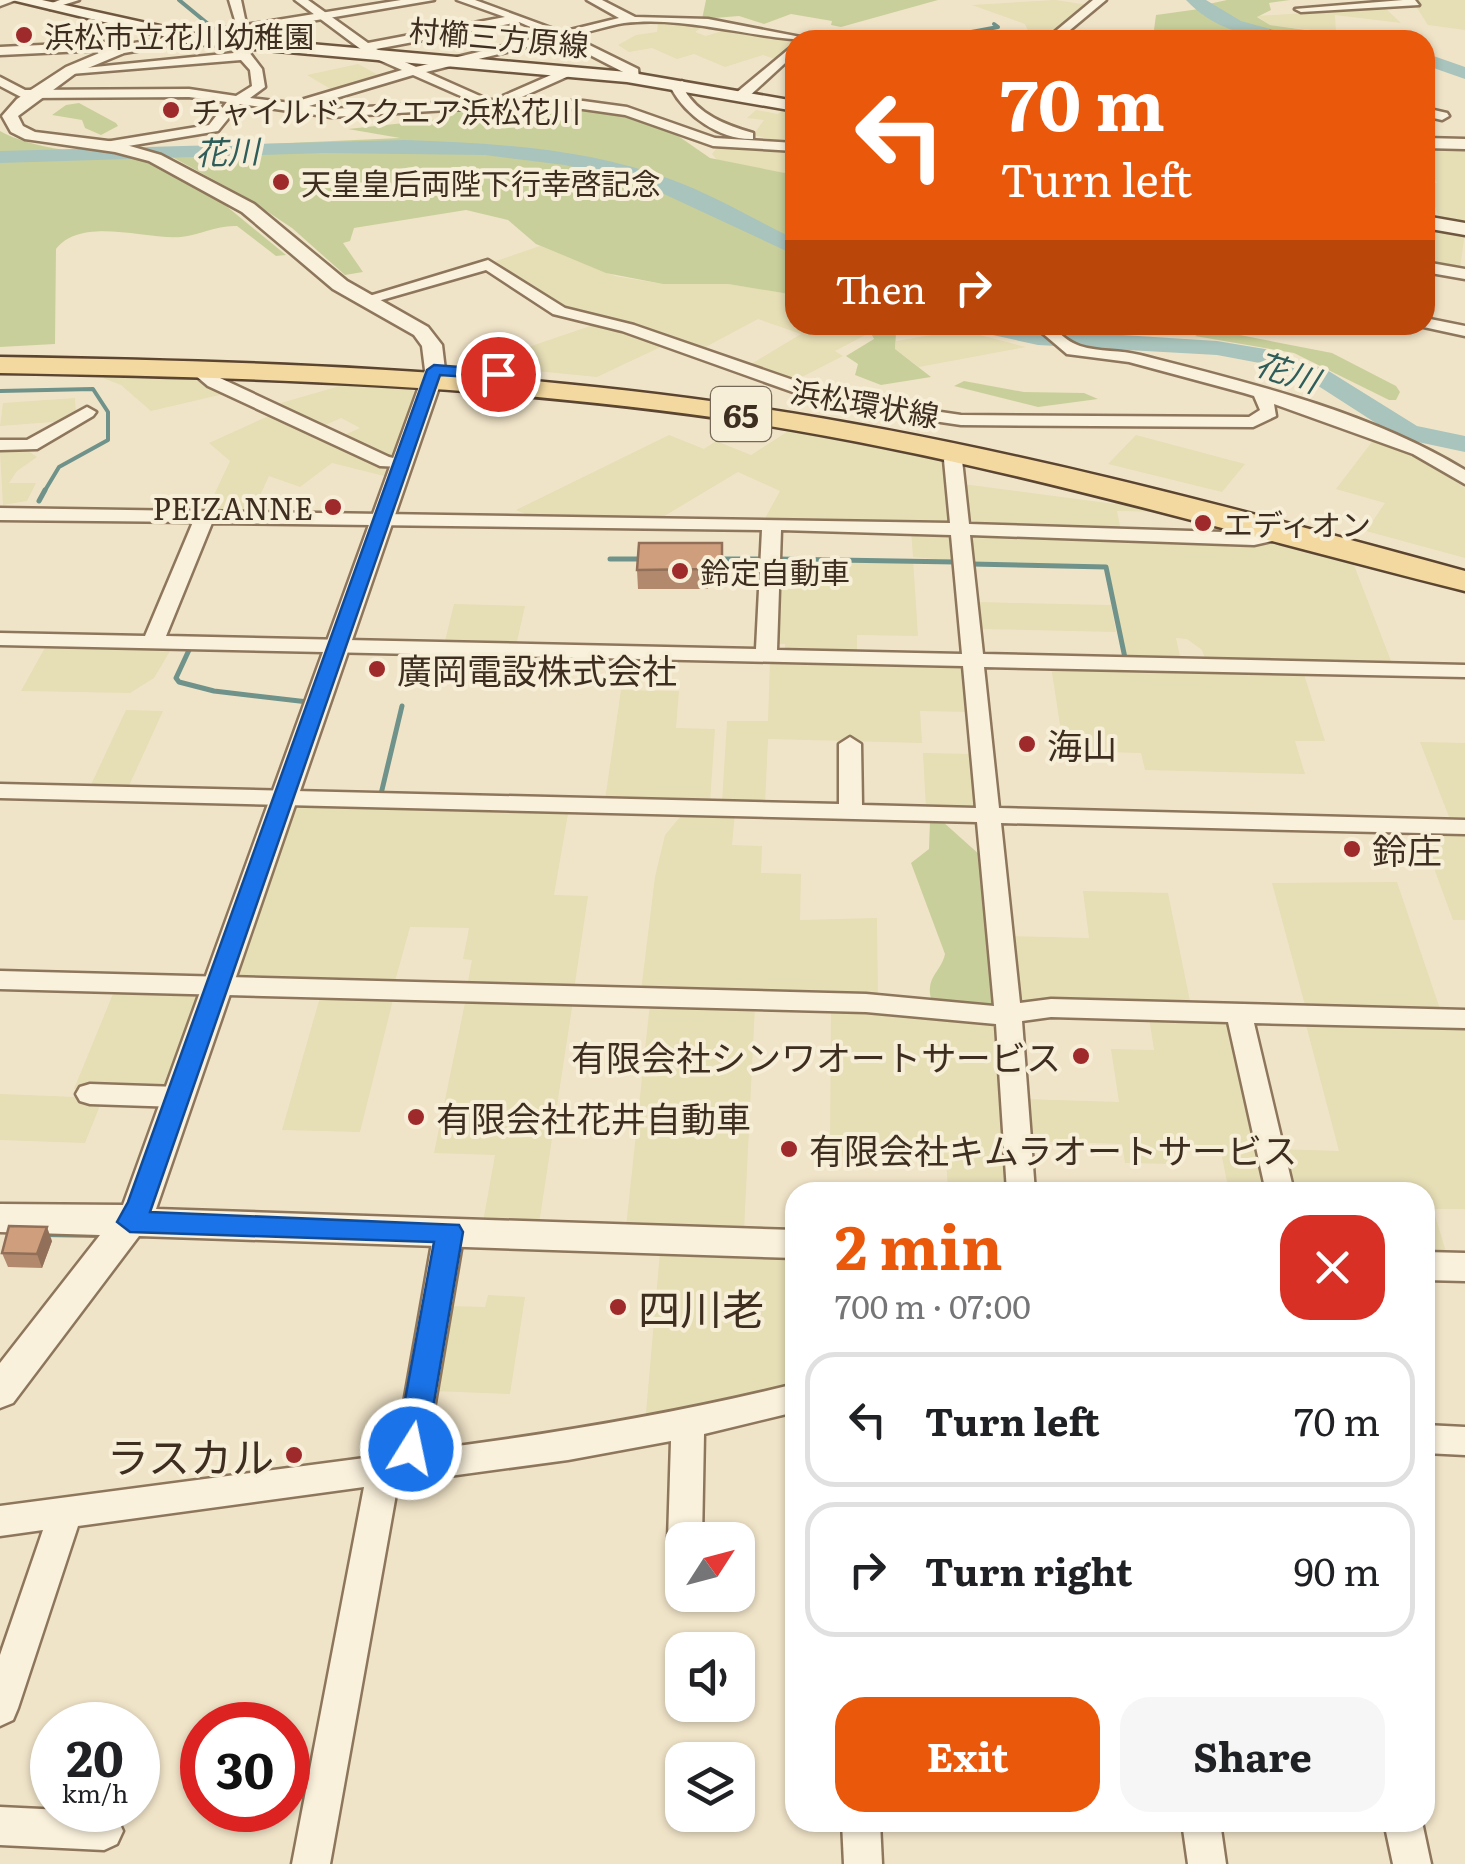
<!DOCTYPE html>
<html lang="en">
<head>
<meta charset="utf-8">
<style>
  body { margin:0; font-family:Literata,"Noto Sans JP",serif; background:#f6f6f6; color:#202124; height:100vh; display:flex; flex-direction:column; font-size:38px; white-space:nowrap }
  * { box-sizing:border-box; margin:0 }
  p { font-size:32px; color:#757577 }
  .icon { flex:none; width:55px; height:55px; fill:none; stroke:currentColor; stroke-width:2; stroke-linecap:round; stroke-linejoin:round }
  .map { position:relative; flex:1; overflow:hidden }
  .panel { position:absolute; left:785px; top:1182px; width:650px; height:650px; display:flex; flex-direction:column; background:#fff; border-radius:30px; box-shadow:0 2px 8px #0004 }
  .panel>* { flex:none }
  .banner { position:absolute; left:785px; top:30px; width:650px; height:305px; border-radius:30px; box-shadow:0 2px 8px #0004; background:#ea580c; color:#fff; overflow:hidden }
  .needle { width:65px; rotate:54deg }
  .controls { position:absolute; left:665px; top:1522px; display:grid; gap:20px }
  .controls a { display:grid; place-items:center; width:90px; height:90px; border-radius:20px; background:#fff; box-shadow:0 2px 8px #0004; font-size:50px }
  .speed { position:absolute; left:30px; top:1702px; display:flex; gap:20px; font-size:50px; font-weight:700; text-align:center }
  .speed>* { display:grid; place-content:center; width:130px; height:130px; border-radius:50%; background:#fff; box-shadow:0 2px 8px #0004; line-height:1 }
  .speed small { font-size:25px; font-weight:400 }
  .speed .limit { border:15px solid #d22; background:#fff; color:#111 }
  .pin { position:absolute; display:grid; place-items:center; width:85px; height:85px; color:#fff; margin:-42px; border:5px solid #fff; border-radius:50%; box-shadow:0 2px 10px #0007 }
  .me { position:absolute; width:110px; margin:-55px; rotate:10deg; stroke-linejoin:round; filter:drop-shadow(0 0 8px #0008) }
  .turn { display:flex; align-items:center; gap:35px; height:210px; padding:0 50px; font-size:45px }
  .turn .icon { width:130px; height:130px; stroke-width:2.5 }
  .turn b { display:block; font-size:70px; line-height:85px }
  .then { display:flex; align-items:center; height:95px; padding:0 50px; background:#0003; gap:20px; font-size:38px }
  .round { display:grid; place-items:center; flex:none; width:105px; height:105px; border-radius:30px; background:#f6f6f6 }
  .overview { display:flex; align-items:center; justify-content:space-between; height:170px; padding:0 50px }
  h1 { font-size:60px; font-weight:700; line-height:75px; color:#ea580c }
  .cta { display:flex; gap:20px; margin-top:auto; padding:20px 50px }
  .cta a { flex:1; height:115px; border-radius:30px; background:#ea580c; color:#fff; font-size:40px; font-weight:700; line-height:115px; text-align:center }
  .cta a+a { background:#f6f6f6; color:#202124 }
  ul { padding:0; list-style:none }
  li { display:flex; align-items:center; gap:30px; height:135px; margin:0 20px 15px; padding:0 30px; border:5px solid #e0e0e0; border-radius:30px }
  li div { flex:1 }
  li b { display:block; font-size:38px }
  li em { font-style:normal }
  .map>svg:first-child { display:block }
</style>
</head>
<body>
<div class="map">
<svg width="1465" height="1864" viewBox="0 0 1465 1864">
  <rect width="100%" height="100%" fill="#f0e4c8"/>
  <g fill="#e6deb5">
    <path d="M1055,0L1089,5L1046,40H1032L1025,24L972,5Z"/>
    <path d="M1412,0H1465V30L1428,25Z"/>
    <path d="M1385,8L1401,23L1335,15L1336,33L1270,25L1257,16Z"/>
    <path d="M658,23L707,24L695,32L706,36L728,29L799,40L778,60L763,55L725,67L694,54L677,59L652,48L629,52L618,45L636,35L657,32Z"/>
    <path d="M358,64L382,77L334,91L307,75Z"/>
    <path d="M786,107L795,108V145L753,135L764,120L747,118L756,110L778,114Z"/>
    <path d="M719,145L795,149V175L717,160L712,154Z"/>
    <path d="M1425,146L1465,147V226L1440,221L1432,197L1425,196V183H1437L1425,159Z"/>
    <path d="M1425,224L1465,232L1460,269L1425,265Z"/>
    <path d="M540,246L615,276L663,284H728L795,295V325H867L873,331L835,351L843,356L790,383L746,367L801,334L758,319L700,350L562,309L490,263Z"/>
    <path d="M599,323L667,344L597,377L476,365Z"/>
    <path d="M961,330L1026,347L919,367L895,349L896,341Z"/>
    <path d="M107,374L194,375L228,393L151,411L121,385L103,378Z"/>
    <path d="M350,383L402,386L418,393L395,458L342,436L360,428L341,418L321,427L274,405Z"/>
    <path d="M75,398L76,416L66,421L0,426L3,403Z"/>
    <path d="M273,414L391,469L388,477L332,463L300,487L269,476L251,515L205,514L230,461L209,443Z"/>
    <path d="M790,430L946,459L952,524L763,522L780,491L738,472L656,521L540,520L516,510L669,435L704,449L716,441L751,455Z"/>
    <path d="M1136,435L1245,464L1222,492L1108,464Z"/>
    <path d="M1375,438L1413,453L1465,488V558L1366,531L1385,503L1336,489Z"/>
    <path d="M6,449L27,450L37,457L17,471L9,483H36L27,501L3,505L0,452Z"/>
    <path d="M963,484L1115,504L1114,496L1164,512L1117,511L1121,531L967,524Z"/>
    <path d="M911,531L953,535L956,561L913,557Z"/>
    <path d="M973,533L1274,538L1352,560L1393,666L1206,661L1202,650L1187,639L1176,638L1181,661L1127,660L1108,566L971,563L968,535Z"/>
    <path d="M913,559L918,636L857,635V654L785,652V644H772L775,560Z"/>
    <path d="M975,602L1111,605L1116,632L978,629Z"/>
    <path d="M454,604L525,606L516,646L444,645Z"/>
    <path d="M47,644L173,646L154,678L130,693L21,691Z"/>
    <path d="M770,660L960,664L966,667L970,712L920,711L922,743L768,739L765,805L722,803L727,721H768Z"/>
    <path d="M1051,666L1303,671L1325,741H1295L1305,774L1145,770L1141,753L1064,751Z"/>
    <path d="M621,690L679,691L676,728L715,729L710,803L605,800Z"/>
    <path d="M126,710L163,711L127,790L89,789Z"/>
    <path d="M1420,742L1465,743V822H1451Z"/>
    <path d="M923,753L974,754L979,806L926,809Z"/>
    <path d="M299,803L569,808L554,895L588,896L574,990L467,987L472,960L463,959L469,928L410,927L394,985L237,980L232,976L292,806Z"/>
    <path d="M685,811L735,813L732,845L762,846L761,873L801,874L800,920L877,918L878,998L641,991L655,877L665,835Z"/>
    <path d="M1420,830L1465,831V920H1453Z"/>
    <path d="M1397,882L1441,1012L1306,1009L1272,883Z"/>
    <path d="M1083,891L1168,893L1191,1006L1024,1005L1017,1001L1010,936L1089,938Z"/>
    <path d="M115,989L197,991L202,996L167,1092L74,1089Z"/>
    <path d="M321,994L394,996L360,1132L282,1130Z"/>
    <path d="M466,998L573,1001L539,1224L483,1222L495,1155L434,1153Z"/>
    <path d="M650,1003L755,1006L744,1231L626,1227Z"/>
    <path d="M831,1008L993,1021L1000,1026L1010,1191L948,1189L946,1160L830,1156Z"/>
    <path d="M1149,1017L1234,1019L1272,1192H1229L1220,1147L1173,1146L1175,1164L1125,1163L1122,1144L1029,1141L1025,1099L1119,1102L1111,1049L1154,1050Z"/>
    <path d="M1305,1021L1465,1025V1209H1433L1447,1255L1425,1254V1192L1287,1190L1277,1149L1339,1151Z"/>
    <path d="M0,1094L103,1098L85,1143L0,1140Z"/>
    <path d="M660,1252L794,1257L791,1390L645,1424Z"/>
    <path d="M488,1295L525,1297L510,1394L433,1391L448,1306L485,1307Z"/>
  </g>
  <g fill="#c9cf9b">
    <path d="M706,0H938L841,27L831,25L832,21L791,14L764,24L739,16L702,19Z"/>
    <path d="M1227,0H1290L1269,3L1271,10L1257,17L1270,25L1355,37C1306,47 1243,37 1204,5Z"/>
    <path d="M1199,9L1232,29L1300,40H1124L1131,32L1154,30L1156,15Z"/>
    <path d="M79,103L116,123L118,126L101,135L85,128L82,120L52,115L66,105Z"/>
    <path d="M582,106L624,113L671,131L710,158L795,175V295L728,284H663L606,273L536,244L508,220L466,210L354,228L350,241L343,243L363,272L345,275L292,228L247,198L172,157L141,158L225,205L286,255L276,256L237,226C217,225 200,235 181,237C145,240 82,216 56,249L55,344L0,347V131C39,153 120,157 164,154L151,149L400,138L348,129L432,120L464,107Z"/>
    <path d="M867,325H889L896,333L895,349L931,377L881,385L855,375L858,364L846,356L874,339Z"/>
    <path d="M1209,329L1332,353L1396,386L1400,392L1396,400H1389L1294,353L1195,336Z"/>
    <path d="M964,381L1024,392L1084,393L1098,399L1038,407L954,386Z"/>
    <path d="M930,821H942L981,856L995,1004L989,1008L932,1002C924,977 941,973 945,954L911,863L929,849Z"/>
  </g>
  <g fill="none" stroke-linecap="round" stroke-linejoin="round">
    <g stroke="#6f938a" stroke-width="4">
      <path d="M179,0L213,28"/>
      <path d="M959,40L966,33L998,27L994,24"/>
      <path d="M0,391L93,389L108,412V440L59,467L44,492"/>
    </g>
    <g stroke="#6f938a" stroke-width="5">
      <path d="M39,501L45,490"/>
      <path d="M610,559H644"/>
      <path d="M717,559H763"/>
      <path d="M778,559L955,562"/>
      <path d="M971,564L1106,567L1125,658"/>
      <path d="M189,650L176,678L179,682L214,691L308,702"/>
      <path d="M381,794L402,706"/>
    </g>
    <path stroke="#6f938a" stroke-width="6" d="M45,1234L99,1235"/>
    <g fill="#a9c4bc" fill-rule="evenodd">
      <path d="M1186,0H1206L1241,21L1274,30L1362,35L1371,40C1308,40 1234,51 1186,0Z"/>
      <path d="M1425,53L1465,67V79L1425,65Z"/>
      <path d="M405,140C493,143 586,148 670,179C714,195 753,219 795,239V255L638,182L565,165L485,155L324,153L0,163V151Z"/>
      <path d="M967,325L1217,341L1271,350L1327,370L1417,426L1465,436V452L1399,438L1309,380L1265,364L1217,355L1038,345L970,330Z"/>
    </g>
    <g stroke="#8d765c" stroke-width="5">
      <g id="minor">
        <path d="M0,0H16L0,6Z"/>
        <path d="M60,0H79L50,9L44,6Z"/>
        <path d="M229,0H241L248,33L238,30Z"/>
        <path d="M295,0H308L368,43L505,17L457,0H475L562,32L619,18L587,0H602L635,17L708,19L816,40C755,40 687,15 624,23C606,26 589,32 571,36L638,69L639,78L633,82L627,74L559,39L426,72L489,100H502L503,96L567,68L571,75L515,100L583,101L627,107L715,138L795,143V151L713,146L625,115L583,109L482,108L331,117L240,104L218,131L104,150L97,146L99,143L209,125L227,102L189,97L23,98L0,86V77L25,90L189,89L236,96L252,86L250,70L241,60L71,74L65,70L234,53L230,48L239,39L262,69L265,87L250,98L291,103L402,70L370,56ZM519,22L549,35L416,67L376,49ZM413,75L472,101L331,109L309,106Z"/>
        <path d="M1093,0H1106L1058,40H1045Z"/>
        <path d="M1403,0H1415L1419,5L1301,12L1295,9Z"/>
        <path d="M105,42L127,49L121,53L105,50L0,55V47Z"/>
        <path d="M795,44V54L746,99H736V93Z"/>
        <path d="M682,81L688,85L684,89C698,115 726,125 753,133V139C720,140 686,116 671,88Z"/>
        <path d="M1425,108L1447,113L1449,116L1442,120L1425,116Z"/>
        <path d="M488,260L565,308L634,325L816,388L866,401L961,415L1249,417L1260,410L1254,396L1244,393L1129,362L1067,354L1033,325C1060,325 1059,339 1080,346C1099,352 1121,350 1140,355C1250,383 1368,411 1465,470V484L1413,454L1274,404L1276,416L1253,427L961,425L866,411L804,396L622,331L553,314L486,270L364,305L356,300Z"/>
        <path d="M1425,262L1465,269V279L1425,272Z"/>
        <path d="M1425,318L1465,326V336L1419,326L1425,325Z"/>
        <path d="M201,364H213L212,374L220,378L389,457L410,462L401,467L380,466L208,386L195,375Z"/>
        <path d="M87,407L96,412L93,416L37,449L0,450V440H27Z"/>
        <path d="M959,447L968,452L962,460L969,524L1254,533L1274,522L1284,528L1272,541L1254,545L970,535L983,654L1465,665V677L984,667L999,808L1465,820V834L1001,823L1020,1003L1051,999L1465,1010V1028L1254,1023L1294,1192H1266L1228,1022L1051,1017L1022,1021L1035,1192H1007L996,1024L866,1012L0,989V971L866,994L994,1006L977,822L0,798V784L839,804V744L850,737L861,744L862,805L976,808L963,666L0,645V633L145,636L193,522L0,520V508L950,523L944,460ZM212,523L762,530L756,649L166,636ZM781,530L951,535L962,654L777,650Z"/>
        <path d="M90,1084L178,1087L188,1090L192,1097L188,1104L178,1107L90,1104L80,1101L76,1094L80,1087Z"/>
        <path d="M449,1220L459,1224L464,1232L427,1450C552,1434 673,1414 795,1384V1412L704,1434L702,1540H682V1554L673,1551L668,1540L671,1441L568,1460L398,1483L330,1864H292L364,1487L78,1526L18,1708L13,1720L0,1726V1655L43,1530L0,1536V1506L395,1454L434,1232L439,1224Z"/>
        <path d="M1425,1425L1465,1427V1455L1425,1453Z"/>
        <path d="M0,1807L104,1812L117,1818L123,1831L117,1844L104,1850L0,1845Z"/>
        <path d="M842,1822H880L882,1864H844Z"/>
        <path d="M1182,1822H1220L1226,1864H1188Z"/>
        <path d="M1384,1822H1422L1431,1864H1393Z"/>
      </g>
    </g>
    <g stroke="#8d765c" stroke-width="5">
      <g id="tertiary">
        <path d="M401,0H434L124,53L76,73L18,116L23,126L35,132L116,142L161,155L254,204L347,281L428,327L442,345L445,370L156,1209L795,1230V1258L139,1236L13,1403L0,1408V1363L100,1235L0,1232V1204L123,1205L425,370L422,346L414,335L333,289L242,212L149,161L115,152L25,139L11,132L2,116L17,99L66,67L116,46Z"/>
        <path d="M1425,138L1465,139V149L1425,148Z"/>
        <path d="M1425,1252L1465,1253V1281L1425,1280Z"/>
      </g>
    </g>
    <g stroke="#6f573f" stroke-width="5">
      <g id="secondary">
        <path d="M12,0H42L196,34L627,72L795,101V111L627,82L196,44Z"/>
        <path d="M1425,216L1465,223V235L1425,228Z"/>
      </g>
    </g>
    <g stroke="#5b4430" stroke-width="5">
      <path id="primary" d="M0,357C249,361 498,369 745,406C989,442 1228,506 1465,571V591C1225,531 990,460 745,422C499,385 249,377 0,373Z"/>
    </g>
    <use href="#minor" fill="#faf1dc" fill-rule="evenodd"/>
    <use href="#tertiary" fill="#faf1dc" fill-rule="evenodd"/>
    <use href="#secondary" fill="#faf1dc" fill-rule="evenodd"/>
    <use href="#primary" fill="#f3d9a0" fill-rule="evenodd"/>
  </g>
  <g fill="#b2896c">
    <path d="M722,543V580H708V589H638L637,570Z"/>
    <path d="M52,1241L42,1268L8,1267L2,1253Z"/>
  </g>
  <path fill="#916f58" d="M47,1227L52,1241L42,1268L37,1254Z"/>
  <g fill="#cf9f7d" stroke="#916f58" stroke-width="2.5">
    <path d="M1270,31L1337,40H1263Z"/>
    <path d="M639,543H722V561H707L708,569L637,570Z"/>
    <path d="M9,1226L47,1227L37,1254L2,1253Z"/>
  </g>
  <path fill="#1a73e8" stroke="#114b97" stroke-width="2.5" d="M434,365L498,370L506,374L498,379L440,375L150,1212L459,1225L463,1232L426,1449L421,1458L411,1462L400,1458L396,1449L434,1242L130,1232L117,1222L128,1202L427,370Z"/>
  <g fill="#9e2a2b" stroke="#f7eed8" stroke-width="4">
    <circle cx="24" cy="35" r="10"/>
    <circle cx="171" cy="110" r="10"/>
    <circle cx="281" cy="182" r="10"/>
    <circle cx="333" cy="507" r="10"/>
    <circle cx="1203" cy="523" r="10"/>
    <circle cx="680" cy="571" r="10"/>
    <circle cx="377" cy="669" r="10"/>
    <circle cx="1027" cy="744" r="10"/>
    <circle cx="1352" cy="849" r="10"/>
    <circle cx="1081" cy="1056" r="10"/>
    <circle cx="416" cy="1117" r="10"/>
    <circle cx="789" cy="1149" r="10"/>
    <circle cx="618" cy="1307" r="10"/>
    <circle cx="294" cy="1455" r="10"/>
  </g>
  <g text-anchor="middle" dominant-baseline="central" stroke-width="8" stroke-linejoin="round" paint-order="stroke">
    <g font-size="30" fill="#3d2e20" stroke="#f7eed8" text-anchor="start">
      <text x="44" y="35">浜松市立花川幼稚園</text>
      <text x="191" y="110">チャイルドスクエア浜松花川</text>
      <text x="301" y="182">天皇皇后両陛下行幸啓記念</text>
      <text x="313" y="507" text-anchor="end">PEIZANNE</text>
      <text x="1223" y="523">エディオン</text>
      <text x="700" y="571">鈴定自動車</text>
    </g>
    <g font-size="30" fill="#3d2e20" stroke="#f7eed8">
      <text transform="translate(499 36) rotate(5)">村櫛三方原線</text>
      <text transform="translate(865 402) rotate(10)">浜松環状線</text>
    </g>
    <g font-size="32" font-style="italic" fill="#2f5d5a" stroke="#f7eed8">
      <text transform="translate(227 150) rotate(-2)">花川</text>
      <text transform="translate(1288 370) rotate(18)">花川</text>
    </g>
    <rect fill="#f7eed8" stroke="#756857" stroke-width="2.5" x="711" y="387" width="60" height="54" rx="8"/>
    <g font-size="32" font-weight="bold" fill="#3d2e20">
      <text x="741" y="414">65</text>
    </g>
    <g font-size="35" fill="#3d2e20" stroke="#f7eed8" text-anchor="start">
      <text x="397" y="669">廣岡電設株式会社</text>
      <text x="1047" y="744">海山</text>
      <text x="1372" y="849">鈴庄</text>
      <text x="1061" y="1056" text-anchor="end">有限会社シンワオートサービス</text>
      <text x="436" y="1117">有限会社花井自動車</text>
      <text x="809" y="1149">有限会社キムラオートサービス</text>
    </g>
    <g font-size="42" fill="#3d2e20" stroke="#f7eed8" text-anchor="start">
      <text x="638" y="1307">四川老</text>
      <text x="274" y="1455" text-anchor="end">ラスカル</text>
    </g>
  </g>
</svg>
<div class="controls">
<a><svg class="needle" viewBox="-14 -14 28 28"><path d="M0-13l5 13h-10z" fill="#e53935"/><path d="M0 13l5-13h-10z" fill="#757577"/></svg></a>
<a><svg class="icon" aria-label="sound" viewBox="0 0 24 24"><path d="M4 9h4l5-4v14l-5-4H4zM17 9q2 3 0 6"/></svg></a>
<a><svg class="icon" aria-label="layers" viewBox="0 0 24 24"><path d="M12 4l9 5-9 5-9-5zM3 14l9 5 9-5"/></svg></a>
</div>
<div class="speed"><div>20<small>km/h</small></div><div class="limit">30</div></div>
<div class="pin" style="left:498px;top:374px;background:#d93025"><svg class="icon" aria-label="arrive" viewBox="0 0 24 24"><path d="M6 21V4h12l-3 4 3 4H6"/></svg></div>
<svg class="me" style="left:411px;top:1449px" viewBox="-20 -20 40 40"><circle r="17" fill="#1a73e8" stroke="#fff" stroke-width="3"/><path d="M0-11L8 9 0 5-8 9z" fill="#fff"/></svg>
<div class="banner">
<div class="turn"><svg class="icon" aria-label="left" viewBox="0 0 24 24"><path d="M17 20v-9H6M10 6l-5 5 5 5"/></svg><div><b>70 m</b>Turn left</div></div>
<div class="then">Then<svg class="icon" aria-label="right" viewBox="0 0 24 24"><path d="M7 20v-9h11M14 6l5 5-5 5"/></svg></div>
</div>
<section class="panel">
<div class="overview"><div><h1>2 min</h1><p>700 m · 07:00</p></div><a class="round" style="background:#d93025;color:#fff"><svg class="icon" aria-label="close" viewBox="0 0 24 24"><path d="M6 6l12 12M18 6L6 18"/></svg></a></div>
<ul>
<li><svg class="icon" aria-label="left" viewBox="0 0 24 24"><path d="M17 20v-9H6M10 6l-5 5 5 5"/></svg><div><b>Turn left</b></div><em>70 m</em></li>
<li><svg class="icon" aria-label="right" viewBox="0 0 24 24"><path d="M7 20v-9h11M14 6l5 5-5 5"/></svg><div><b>Turn right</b></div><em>90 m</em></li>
</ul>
<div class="cta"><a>Exit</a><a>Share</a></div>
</section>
</div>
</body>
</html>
